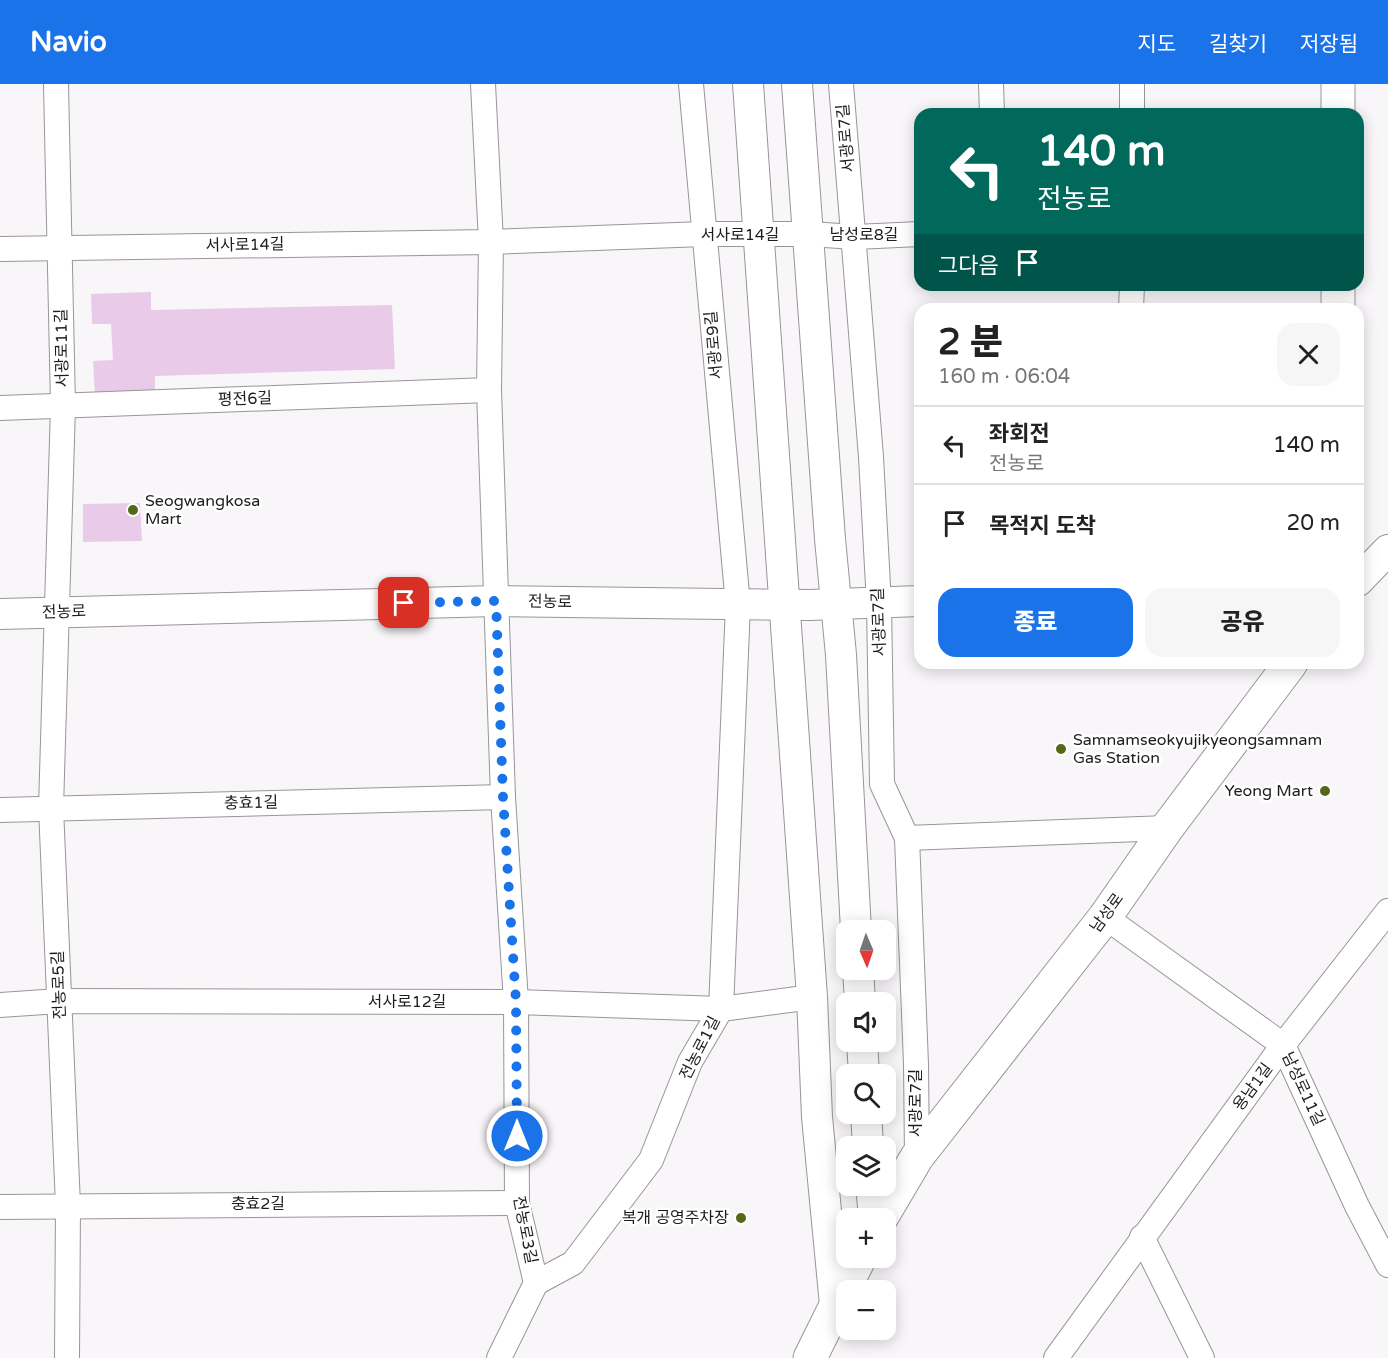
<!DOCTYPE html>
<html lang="ko">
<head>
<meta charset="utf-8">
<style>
  body { margin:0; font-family:"Varela Round","Noto Sans KR",sans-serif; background:#f6f6f6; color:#222; height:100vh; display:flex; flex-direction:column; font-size:22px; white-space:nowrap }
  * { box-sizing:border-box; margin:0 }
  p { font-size:20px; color:#767676 }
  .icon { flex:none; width:33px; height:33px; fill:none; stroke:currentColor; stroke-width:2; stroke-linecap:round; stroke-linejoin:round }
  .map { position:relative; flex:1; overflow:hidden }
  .details { position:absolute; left:914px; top:219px; width:450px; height:366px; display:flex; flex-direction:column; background:#fff; border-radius:18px; box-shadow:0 3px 15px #0003 }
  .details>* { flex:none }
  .banner { position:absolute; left:914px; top:24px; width:450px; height:183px; border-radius:18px; box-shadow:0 3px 15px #0003; background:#00695c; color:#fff; overflow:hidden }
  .needle { width:39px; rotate:178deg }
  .controls { position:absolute; left:836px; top:836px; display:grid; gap:12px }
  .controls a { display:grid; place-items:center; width:60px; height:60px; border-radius:12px; background:#fff; box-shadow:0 3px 15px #0003; font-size:30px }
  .pin { position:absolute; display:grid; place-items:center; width:51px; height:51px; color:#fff; margin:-26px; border-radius:12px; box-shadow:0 3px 9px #0006 }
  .me { position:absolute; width:66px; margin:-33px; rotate:0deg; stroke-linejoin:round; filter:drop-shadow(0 0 4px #0008) }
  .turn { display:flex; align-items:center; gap:21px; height:126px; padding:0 24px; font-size:27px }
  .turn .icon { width:78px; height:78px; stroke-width:2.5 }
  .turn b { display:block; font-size:42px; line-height:51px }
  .then { display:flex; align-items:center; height:57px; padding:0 24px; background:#0003; gap:12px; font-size:22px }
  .round { display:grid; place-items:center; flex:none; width:63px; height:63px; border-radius:18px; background:#f6f6f6 }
  .head { display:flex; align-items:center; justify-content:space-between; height:102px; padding:0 24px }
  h1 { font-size:36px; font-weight:800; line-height:45px }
  .cta { display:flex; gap:12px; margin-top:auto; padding:12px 24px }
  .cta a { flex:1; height:69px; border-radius:18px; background:#1a73e8; color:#fff; font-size:24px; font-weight:800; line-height:69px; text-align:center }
  .cta a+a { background:#f6f6f6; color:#222 }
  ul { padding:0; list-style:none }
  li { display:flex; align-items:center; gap:18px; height:78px; padding:0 24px; border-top:2px solid #e0e0e0 }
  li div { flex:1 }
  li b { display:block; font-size:22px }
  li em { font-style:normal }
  header { display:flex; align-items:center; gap:36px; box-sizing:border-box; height:84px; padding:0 30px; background:#1a73e8; color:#fff }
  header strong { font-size:28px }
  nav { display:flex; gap:33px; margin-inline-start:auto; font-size:21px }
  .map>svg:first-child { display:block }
</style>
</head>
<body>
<header>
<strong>Navio</strong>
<nav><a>지도</a><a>길찾기</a><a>저장됨</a></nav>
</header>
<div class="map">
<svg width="1388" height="1274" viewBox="0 0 1388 1274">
  <rect width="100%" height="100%" fill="#f9f6f9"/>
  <g fill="#e9cae9">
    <path d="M151,208V226L392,221L395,285L155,292V309L95,311L93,277L113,276L111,240H92L91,210Z"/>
    <path d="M140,419L142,457L83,458V420Z"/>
  </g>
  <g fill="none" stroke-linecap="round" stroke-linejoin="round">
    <g stroke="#989597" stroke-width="26">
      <g id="minor">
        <path d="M56,0L63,322L51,724L68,1121L67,1274"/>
        <path d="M483,0L491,158L489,306L503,713L516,918L517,1119L536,1199"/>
        <path d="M841,0L871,373L879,520L882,700L907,754L916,980L917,1073"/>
        <path d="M991,0L992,30"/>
        <path d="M1132,0V30"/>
        <path d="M0,165L491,158L704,150H809L855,153L920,150"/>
        <path d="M1131,225L1132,201"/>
        <path d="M0,324L489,306"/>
        <path d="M0,726L503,713"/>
        <path d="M907,754L1167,744"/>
        <path d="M1105,833L1283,961L1357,1122L1388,1181"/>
        <path d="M0,921L59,917L516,918L721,925L812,913"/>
        <path d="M0,1123L517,1119"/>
        <path d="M1142,1153L1202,1274"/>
        <path d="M499,1274L536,1199L573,1179L651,1076L690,978L721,925L738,521L691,0"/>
        <path d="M1056,1274L1283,961L1388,827"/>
      </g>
    </g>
    <g stroke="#989597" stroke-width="32">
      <g id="tertiary">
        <path d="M748,0L812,913L817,1033L835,1221"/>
        <path d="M797,0L830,455L841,571L856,846"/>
        <path d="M1358,497L1388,466"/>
        <path d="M0,530L496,517L809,521L920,517"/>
        <path d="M858,885L860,918"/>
        <path d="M862,957L864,990"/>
        <path d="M866,1029L868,1062"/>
        <path d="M871,1101L874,1134"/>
      </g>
    </g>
    <g stroke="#989597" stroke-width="35">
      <g id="secondary">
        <path d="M1338,0V30"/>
        <path d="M1338,225V201"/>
        <path d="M881,1134L917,1073L1105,833L1167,744L1291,579"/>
        <path d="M810,1274L860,1173"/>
      </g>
    </g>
    <use href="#minor" stroke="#fff" stroke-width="24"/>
    <use href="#tertiary" stroke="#fff" stroke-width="30"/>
    <use href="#secondary" stroke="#fff" stroke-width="33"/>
  </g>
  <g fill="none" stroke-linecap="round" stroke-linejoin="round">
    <path stroke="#1a73e8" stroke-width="10" stroke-dasharray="0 18" d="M404,519L496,517L503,713L516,918L517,1052"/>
  </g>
  <g fill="#536918" stroke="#fff" stroke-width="2">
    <circle cx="133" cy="426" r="6"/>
    <circle cx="1061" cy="665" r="6"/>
    <circle cx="1325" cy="707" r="6"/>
    <circle cx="741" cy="1134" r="6"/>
  </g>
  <g text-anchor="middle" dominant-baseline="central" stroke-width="5" stroke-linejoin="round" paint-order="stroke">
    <g font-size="16" fill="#1e1d1e" stroke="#fff">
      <text transform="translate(846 54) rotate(-95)">서광로7길</text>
      <text x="740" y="151">서사로14길</text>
      <text x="864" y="151">남성로8길</text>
      <text transform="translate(245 161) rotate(-1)">서사로14길</text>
      <text transform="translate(714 261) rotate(-95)">서광로9길</text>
      <text transform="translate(62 264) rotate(-91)">서광로11길</text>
      <text transform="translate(245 315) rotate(-2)">평전6길</text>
      <text transform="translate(550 518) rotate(1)">전농로</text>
      <text transform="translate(64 528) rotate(-2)">전농로</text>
      <text transform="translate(879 538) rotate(-92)">서광로7길</text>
      <text transform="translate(251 719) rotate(-1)">충효1길</text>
      <text transform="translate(1107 829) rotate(-54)">남성로</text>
      <text transform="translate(59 901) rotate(-92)">전농로5길</text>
      <text x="407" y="918">서사로12길</text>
      <text transform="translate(700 964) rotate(-63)">전농로1길</text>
      <text transform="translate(1253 1003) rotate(-54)">용남1길</text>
      <text transform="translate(1303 1005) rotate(65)">남성로11길</text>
      <text transform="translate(916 1019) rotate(-90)">서광로7길</text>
      <text x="258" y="1120">충효2길</text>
      <text transform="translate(525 1146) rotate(79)">전농로3길</text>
    </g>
    <g font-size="16" fill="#1e1d1e" stroke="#fff" text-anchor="start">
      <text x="145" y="417">Seogwangkosa<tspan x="145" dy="18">Mart</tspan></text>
      <text x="1073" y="656">Samnamseokyujikyeongsamnam<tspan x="1073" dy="18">Gas Station</tspan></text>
      <text x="1313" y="707" text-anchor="end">Yeong Mart</text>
      <text x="729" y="1134" text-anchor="end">복개 공영주차장</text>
    </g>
  </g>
</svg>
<div class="controls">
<a><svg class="needle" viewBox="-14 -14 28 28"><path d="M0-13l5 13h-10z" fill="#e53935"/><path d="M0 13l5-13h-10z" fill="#767676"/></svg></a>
<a><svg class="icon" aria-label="sound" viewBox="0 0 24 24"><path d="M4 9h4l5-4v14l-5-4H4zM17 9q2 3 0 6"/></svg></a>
<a><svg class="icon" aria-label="search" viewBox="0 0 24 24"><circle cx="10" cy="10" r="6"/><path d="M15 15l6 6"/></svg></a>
<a><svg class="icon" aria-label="layers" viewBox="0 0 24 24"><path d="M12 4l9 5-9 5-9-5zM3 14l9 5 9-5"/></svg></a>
<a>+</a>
<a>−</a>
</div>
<div class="pin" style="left:404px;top:519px;background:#d93025"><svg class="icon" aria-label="arrive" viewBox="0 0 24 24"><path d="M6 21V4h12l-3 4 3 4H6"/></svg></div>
<svg class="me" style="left:517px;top:1052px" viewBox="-20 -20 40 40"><circle r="17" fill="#1a73e8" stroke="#fff" stroke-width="3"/><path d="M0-11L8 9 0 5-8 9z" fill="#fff"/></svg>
<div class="banner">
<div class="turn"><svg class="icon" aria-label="left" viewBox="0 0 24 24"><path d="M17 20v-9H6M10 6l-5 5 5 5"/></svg><div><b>140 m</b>전농로</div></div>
<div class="then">그다음<svg class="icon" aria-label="arrive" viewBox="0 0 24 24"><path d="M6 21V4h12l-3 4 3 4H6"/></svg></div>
</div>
<section class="details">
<div class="head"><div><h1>2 분</h1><p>160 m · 06:04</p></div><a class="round"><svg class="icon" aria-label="close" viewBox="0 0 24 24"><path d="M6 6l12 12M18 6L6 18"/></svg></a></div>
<ul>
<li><svg class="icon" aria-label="left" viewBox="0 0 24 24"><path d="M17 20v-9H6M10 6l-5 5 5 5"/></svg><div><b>좌회전</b><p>전농로</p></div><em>140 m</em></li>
<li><svg class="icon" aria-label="arrive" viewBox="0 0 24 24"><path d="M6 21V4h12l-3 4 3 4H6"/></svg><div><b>목적지 도착</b></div><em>20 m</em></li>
</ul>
<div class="cta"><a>종료</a><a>공유</a></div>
</section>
</div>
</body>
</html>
